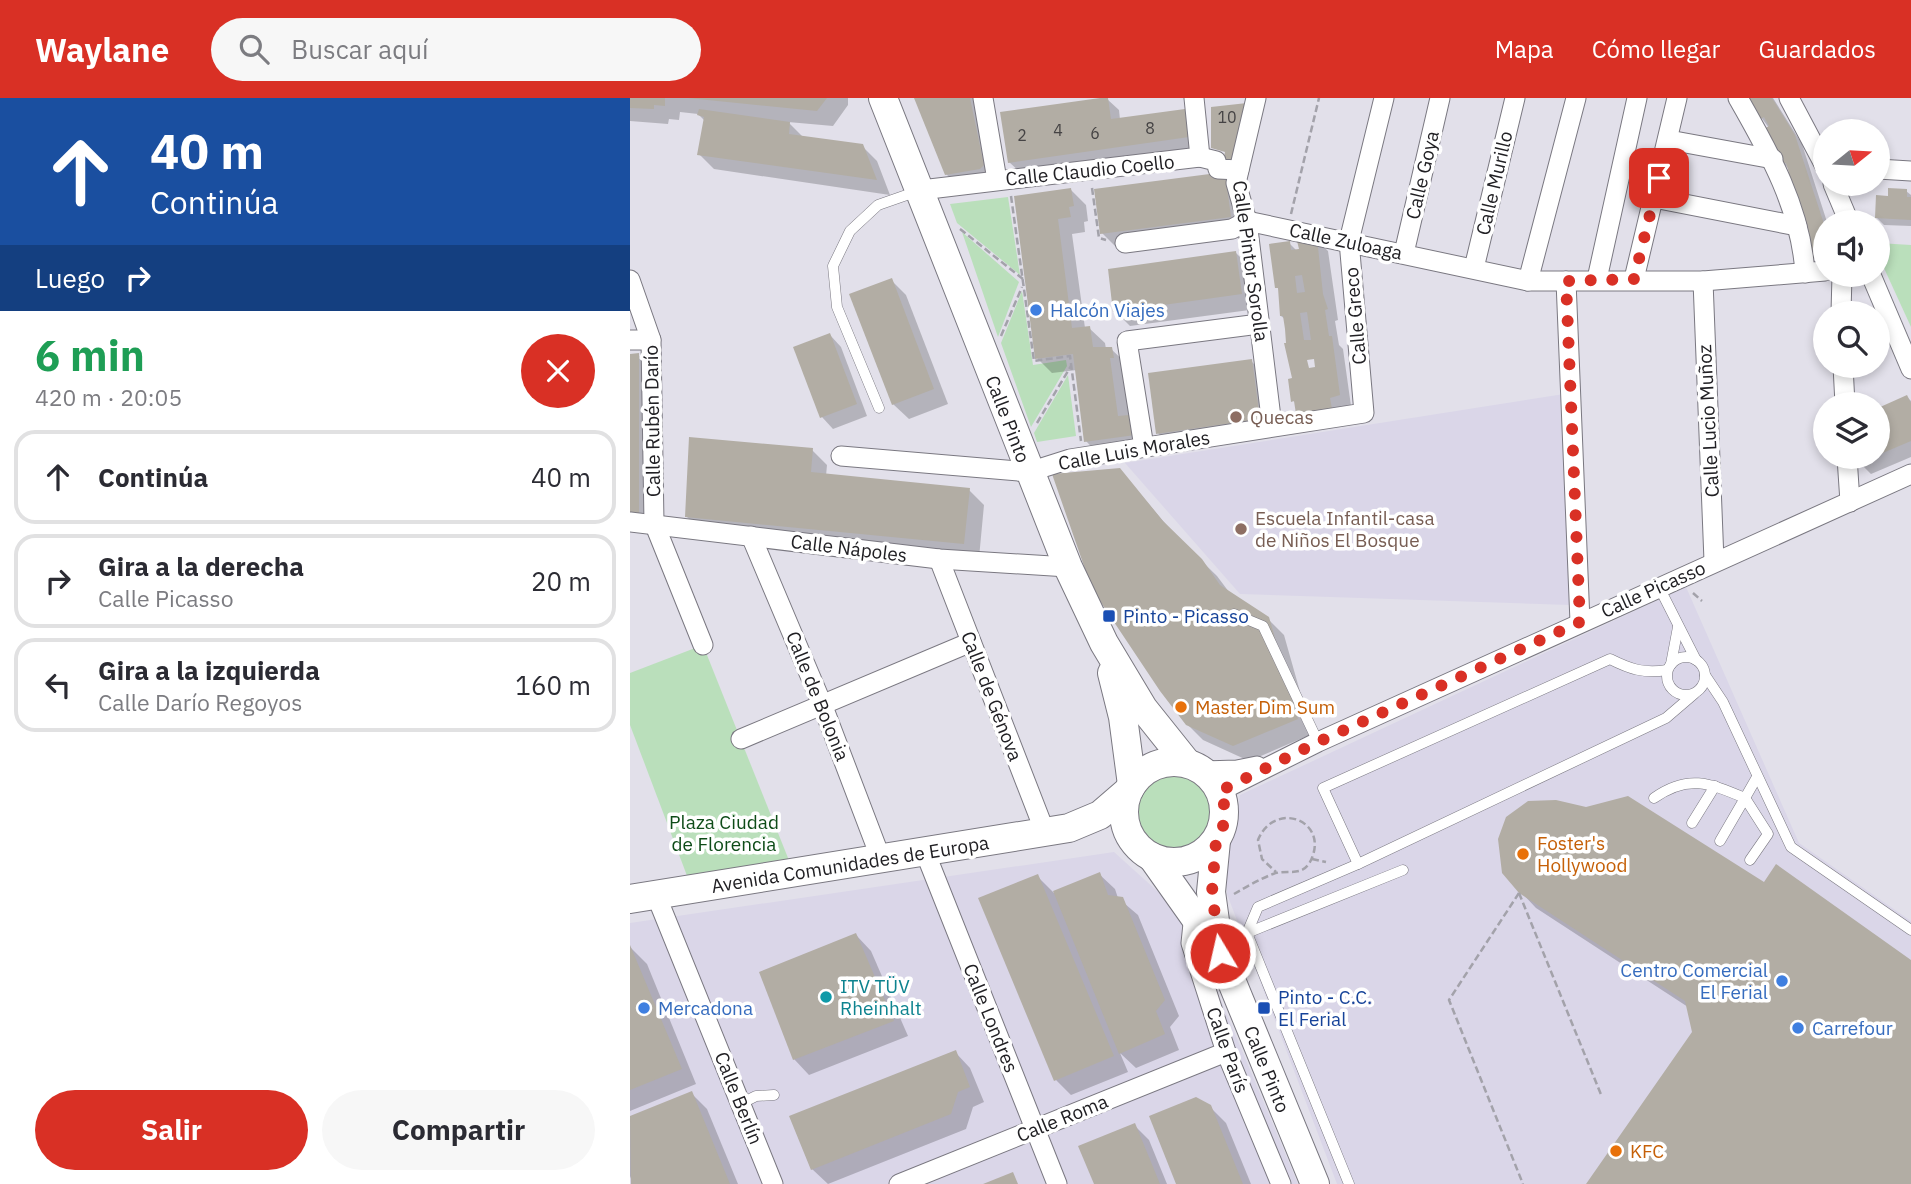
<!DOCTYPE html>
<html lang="es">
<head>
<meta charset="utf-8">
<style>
  body { margin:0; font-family:"IBM Plex Sans",sans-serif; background:#f7f7f7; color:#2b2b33; height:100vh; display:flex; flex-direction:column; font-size:26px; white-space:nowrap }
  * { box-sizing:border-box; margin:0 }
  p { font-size:23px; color:#7c7c81 }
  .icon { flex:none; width:38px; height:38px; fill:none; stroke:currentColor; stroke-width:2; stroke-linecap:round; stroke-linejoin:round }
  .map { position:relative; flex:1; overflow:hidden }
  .details { display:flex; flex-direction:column; background:#fff; width:630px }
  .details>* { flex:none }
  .top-card { background:#1a4fa0; color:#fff; overflow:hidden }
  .needle { width:46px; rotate:72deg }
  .tools { position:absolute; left:1183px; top:21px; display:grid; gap:14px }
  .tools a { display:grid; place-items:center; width:77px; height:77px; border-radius:50%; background:#fff; box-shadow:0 4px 10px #0003; font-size:35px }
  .pin { position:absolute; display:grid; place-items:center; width:60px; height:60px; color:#fff; margin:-30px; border-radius:14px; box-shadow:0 4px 10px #0006 }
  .me { position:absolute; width:77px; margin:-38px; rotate:351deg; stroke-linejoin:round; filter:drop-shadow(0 0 5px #0008) }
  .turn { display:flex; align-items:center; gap:24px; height:147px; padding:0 35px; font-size:32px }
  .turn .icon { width:91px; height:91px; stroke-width:2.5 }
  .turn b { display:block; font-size:49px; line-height:60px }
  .then { display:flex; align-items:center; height:66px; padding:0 35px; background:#0003; gap:14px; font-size:26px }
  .round { display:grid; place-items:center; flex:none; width:74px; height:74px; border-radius:37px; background:#f7f7f7 }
  .head { display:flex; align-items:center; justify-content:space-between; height:119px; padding:0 35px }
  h1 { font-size:42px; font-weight:800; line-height:52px; color:#1e9e55 }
  .action { display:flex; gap:14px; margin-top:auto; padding:14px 35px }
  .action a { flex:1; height:80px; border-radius:42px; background:#d93025; color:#fff; font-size:28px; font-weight:800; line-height:80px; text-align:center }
  .action a+a { background:#f7f7f7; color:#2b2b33 }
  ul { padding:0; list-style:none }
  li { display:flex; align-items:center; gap:21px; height:94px; margin:0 14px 10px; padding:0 21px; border:4px solid #e1e1e2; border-radius:21px }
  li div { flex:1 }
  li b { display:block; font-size:26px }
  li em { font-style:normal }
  header { display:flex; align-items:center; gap:42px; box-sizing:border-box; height:98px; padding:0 35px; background:#d93025; color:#fff }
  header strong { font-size:33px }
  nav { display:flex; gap:38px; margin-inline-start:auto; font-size:24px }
  .search { width:490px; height:63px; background:#f7f7f7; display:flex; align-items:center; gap:18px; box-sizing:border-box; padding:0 24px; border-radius:38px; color:#7c7c81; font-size:26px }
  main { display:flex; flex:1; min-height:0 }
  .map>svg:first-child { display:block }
</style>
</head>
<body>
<header>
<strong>Waylane</strong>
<div class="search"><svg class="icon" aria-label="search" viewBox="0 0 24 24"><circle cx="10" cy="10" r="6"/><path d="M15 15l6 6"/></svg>Buscar aquí</div>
<nav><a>Mapa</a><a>Cómo llegar</a><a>Guardados</a></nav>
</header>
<main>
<section class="details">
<div class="top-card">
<div class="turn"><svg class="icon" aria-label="ahead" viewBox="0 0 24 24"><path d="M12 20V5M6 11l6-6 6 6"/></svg><div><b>40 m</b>Continúa</div></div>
<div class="then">Luego<svg class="icon" aria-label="right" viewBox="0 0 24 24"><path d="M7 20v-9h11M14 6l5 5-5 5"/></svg></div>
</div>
<div class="head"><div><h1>6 min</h1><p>420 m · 20:05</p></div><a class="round" style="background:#d93025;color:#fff"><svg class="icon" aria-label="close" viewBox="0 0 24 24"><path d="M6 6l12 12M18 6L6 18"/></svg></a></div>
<ul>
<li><svg class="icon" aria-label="ahead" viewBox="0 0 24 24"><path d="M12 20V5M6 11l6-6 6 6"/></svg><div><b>Continúa</b></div><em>40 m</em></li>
<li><svg class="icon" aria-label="right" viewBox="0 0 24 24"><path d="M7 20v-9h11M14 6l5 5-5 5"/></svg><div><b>Gira a la derecha</b><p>Calle Picasso</p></div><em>20 m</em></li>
<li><svg class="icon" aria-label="left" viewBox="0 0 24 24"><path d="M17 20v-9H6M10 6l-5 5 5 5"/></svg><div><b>Gira a la izquierda</b><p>Calle Darío Regoyos</p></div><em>160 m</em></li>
</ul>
<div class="action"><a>Salir</a><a>Compartir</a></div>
</section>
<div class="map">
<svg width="1281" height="1086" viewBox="0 0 1281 1086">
  <rect width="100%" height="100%" fill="#e2e0ea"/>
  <g fill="#dad6e8">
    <path d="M934,296L940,507L610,496L495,365Z"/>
    <path d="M1056,489L1169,745L1281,823V1086H707L597,796L596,750L605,732L610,697Z"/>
    <path d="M484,754L556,819L668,1086H0V825Z"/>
  </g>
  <g fill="#badfbb">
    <path d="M378,99L390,177L327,125L320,106Z"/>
    <path d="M332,134L389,184L368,239Z"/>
    <path d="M1248,145L1281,147V229L1248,157Z"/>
    <path d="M392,193L403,267L436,262L437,268L401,329L371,245Z"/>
    <path d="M438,277L446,338L407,344L404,335Z"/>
    <path d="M73,547L164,775L62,791L0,627V575Z"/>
    <circle cx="543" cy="712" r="38"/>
  </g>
  <g fill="#0003" fill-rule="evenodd">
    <path d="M0,0H218V7L203,28L158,24L174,40L232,48L247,63L260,97L84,71L69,56L75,23L68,16L50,14L49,22L39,21L38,26L0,23Z"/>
    <path d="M286,0H348L362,82L328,87L316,76Z"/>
    <path d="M1117,0H1143L1172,46L1197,124L1193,147L1195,167L1191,168L1184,160L1161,73L1153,65L1139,30Z"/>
    <path d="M477,1L489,12L490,22L554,13L566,24L569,50L391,75L379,64Z"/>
    <path d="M595,76L610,91L615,134L487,150L472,135Z"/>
    <path d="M441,92L456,107L458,123L454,124L455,134L442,136L455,230H459L475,245L476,251H481L497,266L519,352L471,359L456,343L447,272L422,275L407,260L386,99Z"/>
    <path d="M1276,93L1281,97V128L1254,127L1246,119L1259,99Z"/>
    <path d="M686,142L698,153L708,222L705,223L709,247L713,251L721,308L712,322L663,303L664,282L655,221L651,218L650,193L647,189L659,145L667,153ZM686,259L687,271L677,272L675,260Z"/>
    <path d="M606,155L621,170L627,211L500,228L485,213Z"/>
    <path d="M261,182L276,197L318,306L279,321L263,306Z"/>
    <path d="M200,237L211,249L237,318L203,331L192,319Z"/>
    <path d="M0,257H8L23,272V432L0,433Z"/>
    <path d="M621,263L636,278L645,336L543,351L528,335Z"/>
    <path d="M1277,299L1281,303V359L1241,376L1230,365V359H1248V312Z"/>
    <path d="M182,352L197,367L196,378L339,392L354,407L349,460L68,430L57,419Z"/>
    <path d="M489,371L545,437L587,478L599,494L638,521L654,537L682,636L619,663L573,642L557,626Z"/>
    <path d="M469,776L485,791L488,800L508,817L549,918L540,929L549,952L506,970L490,955L498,974L441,997L426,982L407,778L424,795Z"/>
    <path d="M1135,786L1281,864V1086H959L1064,935L1058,909L906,810L890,793Z"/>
    <path d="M226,837L241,853L278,938L179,977L164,961Z"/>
    <path d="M0,849L17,866L66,986L0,1013Z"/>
    <path d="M325,954L340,970L354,1004L343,1009L336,1031L198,1086L182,1071Z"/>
    <path d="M61,995L77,1011L108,1086H3L0,1078V1020Z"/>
    <path d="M580,1009L596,1025L621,1086H548Z"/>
    <path d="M504,1027L519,1042L537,1086H466Z"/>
  </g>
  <g fill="#b2ada4" fill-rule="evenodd">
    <path d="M0,0H35V8L24,7V11L0,10Z"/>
    <path d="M58,0H197L187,13Z"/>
    <path d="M284,0H340L354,67L350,71L315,77Z"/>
    <path d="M470,0H478L481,21L555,11L559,39L378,65L370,14Z"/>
    <path d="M1115,0H1142L1165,37L1195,129V137L1187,140L1190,150L1195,149V158L1182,161L1154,76L1159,75L1156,65L1151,66L1134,31L1139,28L1134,19L1129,22Z"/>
    <path d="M617,5L601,69L592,68L595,54L581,50V9Z"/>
    <path d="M69,11L160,24L159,36L233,46L247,82L67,57L74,19L67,17Z"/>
    <path d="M595,74L601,119L470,136L464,91Z"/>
    <path d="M441,90L444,108L439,109L441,119L428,121L442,230L460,228L463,249H482L484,260H480L488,318L499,317L505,337L454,344L443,256L405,261L384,98Z"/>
    <path d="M1258,90L1277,91V99H1281V122L1245,120L1246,97L1258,98Z"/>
    <path d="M687,140L693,196L698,211L695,212L699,238H702L710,297L700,300L702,311L666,316L664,303L661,304L658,281L662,280L654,245H656L655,231L653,218H650L648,190H645L639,146L660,143L661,152L669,151L667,143ZM672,177L675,194L667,195L665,178ZM677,214L681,242H674L670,215ZM684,261L685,269L679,270L677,262Z"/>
    <path d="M606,153L612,196L483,214L478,171Z"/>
    <path d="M262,180L304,291L262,307L219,196Z"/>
    <path d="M200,235L227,306L190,320L163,249Z"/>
    <path d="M9,255V418H0V256Z"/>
    <path d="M622,261L630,321L526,336L518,275Z"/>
    <path d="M1277,297L1281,305V343L1248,357V310Z"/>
    <path d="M59,339L183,350L181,374L340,390L334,446L55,419Z"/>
    <path d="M1229,359H1245L1228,366Z"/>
    <path d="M490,370L533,423L572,461L590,487L639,519L668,621L603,648L556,627L530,593L462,491L422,376Z"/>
    <path d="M998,698L1134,784L1146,766L1281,862V1086H956L1062,934L1055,903L889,795L872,775L868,741L876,719L898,703L926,702L956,709Z"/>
    <path d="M470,774L478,797L493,799L535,902L526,913L535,936L489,956L423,793Z"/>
    <path d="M408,776L484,958L424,983L348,800Z"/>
    <path d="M226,835L264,923L163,962L129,874Z"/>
    <path d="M0,847L52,971L0,992Z"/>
    <path d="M326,952L340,989L328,994L321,1016L181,1072L159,1018Z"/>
    <path d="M62,993L100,1086H1L0,1018Z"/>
    <path d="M566,999L581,1007L613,1086H546L519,1018Z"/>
    <path d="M505,1025L530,1086H464L448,1048Z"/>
    <path d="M383,1074L388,1086H353Z"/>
  </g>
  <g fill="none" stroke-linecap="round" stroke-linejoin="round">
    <g stroke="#7a7881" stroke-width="11">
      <g id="lane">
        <path d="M249,310L207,209L203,168L220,133L248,107L288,93"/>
        <path d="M1029,489L1066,562"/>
        <path d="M604,516L633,528L688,644"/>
        <circle cx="1056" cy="578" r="19"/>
        <path d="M1041,566L1048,529"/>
        <path d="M1037,572C1014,576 1000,571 980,561L693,690L728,766L1036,620L1064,596"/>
        <path d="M1075,577L1093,604L1161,749L1281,832"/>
        <path d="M1024,700C1058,676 1079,685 1115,700L1127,679"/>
        <path d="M1062,725L1085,688"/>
        <path d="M1090,743L1115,700L1138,736L1120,762"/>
        <path d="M617,835L773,772"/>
        <path d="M112,1005L126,998L144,997"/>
        <path d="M719,1086L617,835L628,809L728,766"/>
      </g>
    </g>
    <g stroke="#7a7881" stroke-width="21">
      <g id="street">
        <path d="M353,0L367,82"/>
        <path d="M626,0L606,85L617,123L642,328"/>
        <path d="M1108,0C1139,54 1171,111 1175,175"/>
        <path d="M1159,0L1195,68"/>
        <path d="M1039,42L1143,61"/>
        <path d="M570,59L586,63L588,71L609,72"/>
        <path d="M1248,71L1281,73"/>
        <path d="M1203,86L1219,124"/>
        <path d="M291,92L570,59L564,0"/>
        <path d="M1024,100L1167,128"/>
        <path d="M495,145L602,131L617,123L898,183H1073L1195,173"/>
        <path d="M774,155L810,0"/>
        <path d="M844,170L885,0"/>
        <path d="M1241,177L1281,271"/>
        <path d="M967,181L1007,0"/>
        <path d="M1004,181L1047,0"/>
        <path d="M0,182L21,242L24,425L73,547"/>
        <path d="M898,183L946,0"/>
        <path d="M936,183L950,524"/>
        <path d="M1073,183L1084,463"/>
        <path d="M1211,215L1212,177"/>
        <path d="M0,242H21"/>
        <path d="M1213,268L1215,306"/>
        <path d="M514,349L497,243L629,226"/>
        <path d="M211,358L399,374L440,361L734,315L719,143L754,0"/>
        <path d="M1217,359L1220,404"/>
        <path d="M0,424L309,461L438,469"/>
        <path d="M121,438L192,606L251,761"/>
        <path d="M309,461L415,734"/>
        <path d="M111,641L341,544"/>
        <path d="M573,673L607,672L627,668"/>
        <path d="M590,693L688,644L1281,376"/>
        <path d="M295,754L427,1086"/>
        <path d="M26,797L143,1086"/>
        <path d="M564,816L561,845L596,954L651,1086"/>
        <path d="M269,1086L596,954"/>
      </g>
    </g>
    <g stroke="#7a7881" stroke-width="30">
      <g id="secondary">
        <path d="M253,0L438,469L474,545L513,610L557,665"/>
        <path d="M482,575L493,619L502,687"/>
        <circle cx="544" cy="714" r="50"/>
        <path d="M586,743L581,794L588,845"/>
        <path d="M522,759L590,855L685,1086"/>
        <path d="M0,801L439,730L470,717L499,692"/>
      </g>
    </g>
    <g stroke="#a3a2aa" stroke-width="2.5" stroke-dasharray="7 3.5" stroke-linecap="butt">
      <path d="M462,90L469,140L476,142"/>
      <path d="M381,98L404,263L440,258L451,343"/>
      <path d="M661,116L689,0"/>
      <path d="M330,131L393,181"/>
      <path d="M371,238L392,189"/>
      <path d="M407,325L441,268"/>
      <path d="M1063,495L1072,503"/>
      <path d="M682,761L696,764"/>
      <path d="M889,795L819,902L893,1086"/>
      <path d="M889,795L972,999"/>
      <path d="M604,796C616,789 630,781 643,776C658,770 675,782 683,757C695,721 644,703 628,742L632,761L646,774"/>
    </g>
    <use href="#lane" stroke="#fff" stroke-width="10"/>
    <use href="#street" stroke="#fff" stroke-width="19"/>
    <use href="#secondary" stroke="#fff" stroke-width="28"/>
  </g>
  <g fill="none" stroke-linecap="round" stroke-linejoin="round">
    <path stroke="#d93025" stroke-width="12" stroke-dasharray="0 21.6" d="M590,855L582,794L586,743L593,728L595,710L590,693L688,644L950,524L936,183L1004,181L1029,80"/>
  </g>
  <g fill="#3f7fe0" stroke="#fff" stroke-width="2.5">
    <circle cx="406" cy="212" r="7"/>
    <circle cx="1152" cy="883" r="7"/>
    <circle cx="14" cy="910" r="7"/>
    <circle cx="1168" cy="930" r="7"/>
  </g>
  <g fill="#8d6e63" stroke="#fff" stroke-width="2.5">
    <circle cx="606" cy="319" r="7"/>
    <circle cx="611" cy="431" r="7"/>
  </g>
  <g fill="#1a4fb4" stroke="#fff" stroke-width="2.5">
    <rect x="472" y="511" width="14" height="14" rx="3.5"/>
    <rect x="627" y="903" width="14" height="14" rx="3.5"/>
  </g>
  <g fill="#e8710a" stroke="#fff" stroke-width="2.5">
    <circle cx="551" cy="609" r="7"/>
    <circle cx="893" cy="756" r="7"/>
    <circle cx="986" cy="1053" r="7"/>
  </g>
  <circle fill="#0f9aa8" stroke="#fff" stroke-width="2.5" cx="196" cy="899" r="7"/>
  <g text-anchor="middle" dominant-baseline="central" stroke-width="7" stroke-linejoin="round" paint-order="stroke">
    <g font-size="16" fill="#454344">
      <text x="597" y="19">10</text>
      <text x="520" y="30">8</text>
      <text x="428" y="32">4</text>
      <text x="465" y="35">6</text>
      <text x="392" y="37">2</text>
    </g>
    <g font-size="19" fill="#212024" stroke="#fff">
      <text transform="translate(460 72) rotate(-6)">Calle Claudio Coello</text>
      <text transform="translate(792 77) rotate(-77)">Calle Goya</text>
      <text transform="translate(864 85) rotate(-77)">Calle Murillo</text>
      <text transform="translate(716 143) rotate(12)">Calle Zuloaga</text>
      <text transform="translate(621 163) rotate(82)">Calle Pintor Sorolla</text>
      <text transform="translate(725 218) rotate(-95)">Calle Greco</text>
      <text transform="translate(378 321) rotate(69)">Calle Pinto</text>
      <text transform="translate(22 323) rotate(-91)">Calle Rubén Darío</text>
      <text transform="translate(1078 323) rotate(-93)">Calle Lucio Muñoz</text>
      <text transform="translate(504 352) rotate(-10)">Calle Luis Morales</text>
      <text transform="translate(219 450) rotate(7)">Calle Nápoles</text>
      <text transform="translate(1023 491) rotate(-24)">Calle Picasso</text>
      <text transform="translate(188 598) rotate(68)">Calle de Bolonia</text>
      <text transform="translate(362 598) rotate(69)">Calle de Génova</text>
      <text transform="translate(220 766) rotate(-9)">Avenida Comunidades de Europa</text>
      <text transform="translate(361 920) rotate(68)">Calle Londres</text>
      <text transform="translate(598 952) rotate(70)">Calle París</text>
      <text transform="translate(637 971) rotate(68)">Calle Pinto</text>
      <text transform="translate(109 1000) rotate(68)">Calle Berlín</text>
      <text transform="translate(432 1020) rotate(-22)">Calle Roma</text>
    </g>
    <g font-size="19" fill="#366cbe" stroke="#fff" text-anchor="start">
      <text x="420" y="212">Halcón Viajes</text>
      <text x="1138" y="872" text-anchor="end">Centro Comercial<tspan x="1138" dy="22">El Ferial</tspan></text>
      <text x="28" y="910">Mercadona</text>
      <text x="1182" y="930">Carrefour</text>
    </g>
    <g font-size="19" fill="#785e54" stroke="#fff" text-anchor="start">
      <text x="620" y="319">Quecas</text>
      <text x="625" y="420">Escuela Infantil-casa<tspan x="625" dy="22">de Niños El Bosque</tspan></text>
    </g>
    <g font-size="19" fill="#164399" stroke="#fff" text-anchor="start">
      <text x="493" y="518">Pinto - Picasso</text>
      <text x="648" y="899">Pinto - C.C.<tspan x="648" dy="22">El Ferial</tspan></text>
    </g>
    <g font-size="19" fill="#c56008" stroke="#fff" text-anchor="start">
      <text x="565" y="609">Master Dim Sum</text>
      <text x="907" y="745">Foster's<tspan x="907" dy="22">Hollywood</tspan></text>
      <text x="1000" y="1053">KFC</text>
    </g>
    <g font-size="19" fill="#0e4c18" stroke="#fff">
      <text x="94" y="724">Plaza Ciudad<tspan x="94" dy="22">de Florencia</tspan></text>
    </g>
    <g font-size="19" fill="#0d838f" stroke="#fff" text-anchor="start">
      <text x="210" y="888">ITV TÜV<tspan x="210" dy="22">Rheinhalt</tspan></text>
    </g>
  </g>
</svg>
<div class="tools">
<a><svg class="needle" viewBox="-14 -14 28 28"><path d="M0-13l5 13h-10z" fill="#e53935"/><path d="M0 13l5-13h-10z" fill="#7c7c81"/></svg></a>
<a><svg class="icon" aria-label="sound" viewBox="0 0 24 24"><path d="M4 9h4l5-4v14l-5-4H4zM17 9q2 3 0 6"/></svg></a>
<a><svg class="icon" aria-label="search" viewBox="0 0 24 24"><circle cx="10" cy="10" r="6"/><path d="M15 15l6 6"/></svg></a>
<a><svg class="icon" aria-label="layers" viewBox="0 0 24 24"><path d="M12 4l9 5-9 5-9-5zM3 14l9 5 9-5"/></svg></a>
</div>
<div class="pin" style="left:1029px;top:80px;background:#d93025"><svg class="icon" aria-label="arrive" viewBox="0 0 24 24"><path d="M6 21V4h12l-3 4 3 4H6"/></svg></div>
<svg class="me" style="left:590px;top:855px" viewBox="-20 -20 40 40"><circle r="17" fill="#d93025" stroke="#fff" stroke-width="3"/><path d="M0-11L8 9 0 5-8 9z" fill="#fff"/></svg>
</div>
</main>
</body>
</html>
